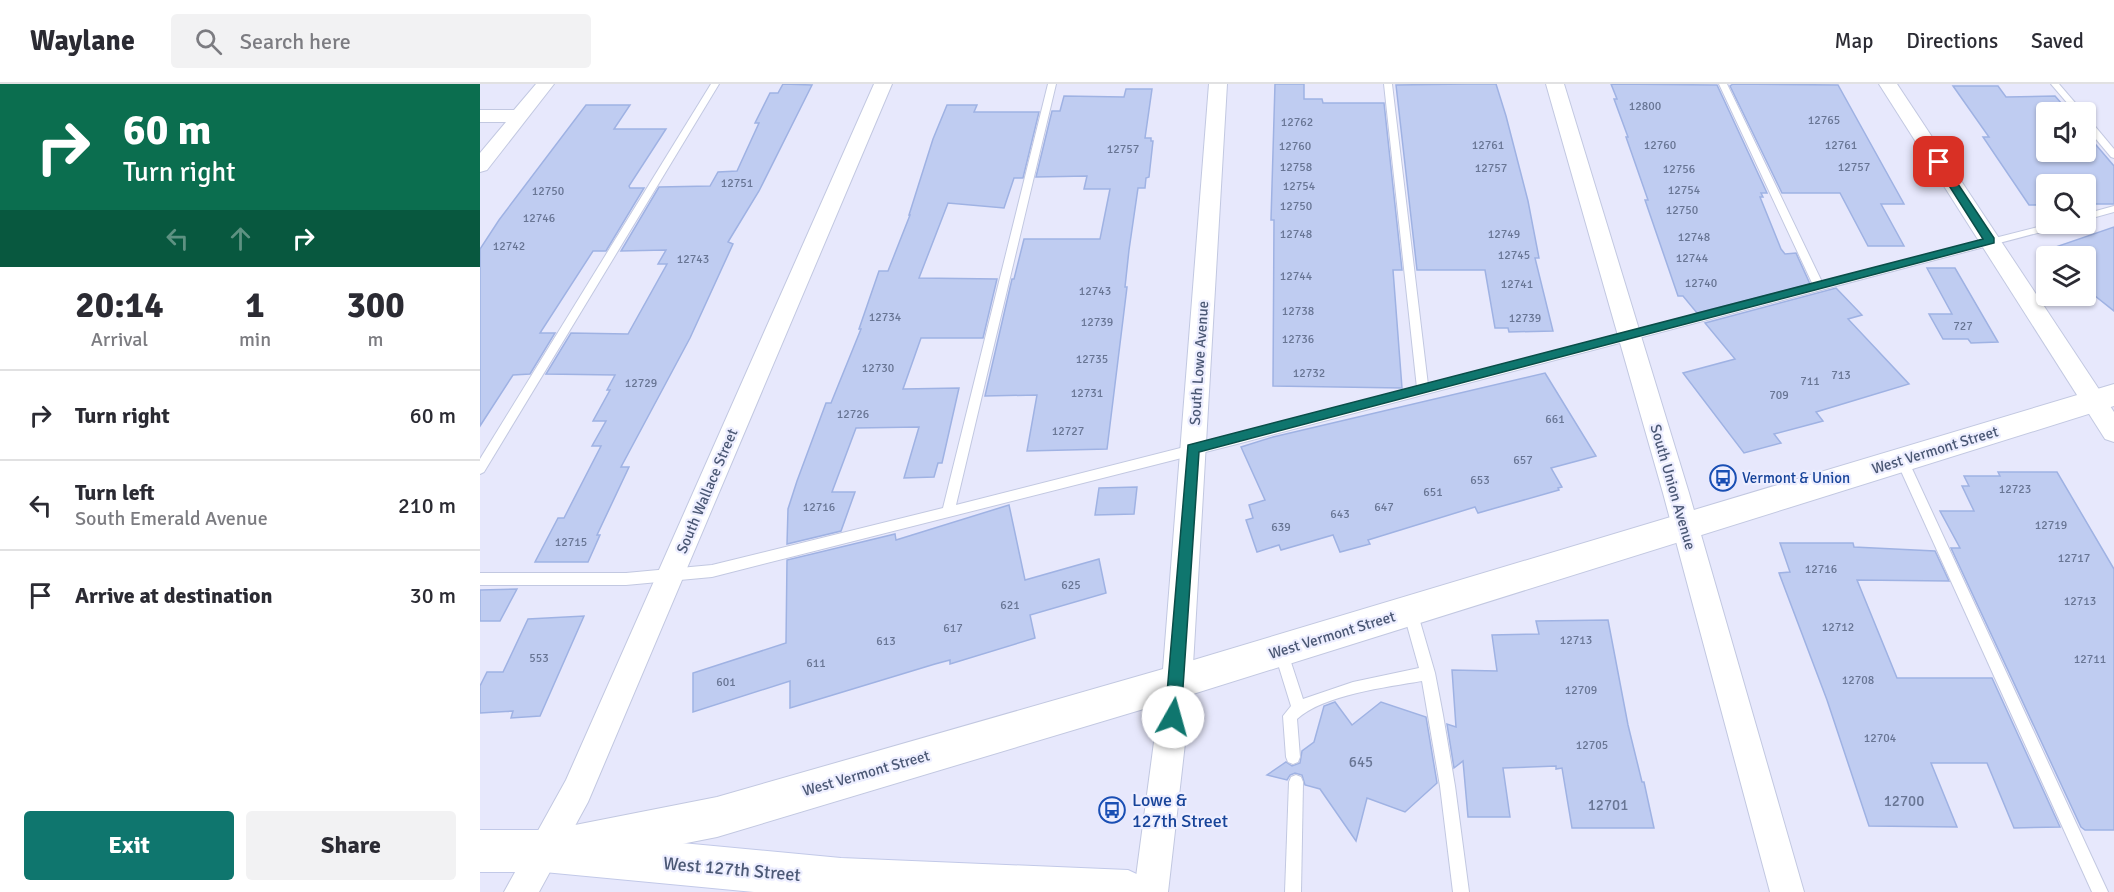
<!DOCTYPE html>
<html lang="en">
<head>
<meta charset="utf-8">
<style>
  body { margin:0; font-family:Signika,sans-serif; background:#f2f2f3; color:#2b2b33; height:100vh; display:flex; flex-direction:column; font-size:22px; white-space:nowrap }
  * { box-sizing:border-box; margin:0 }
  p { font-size:20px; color:#7c7c81 }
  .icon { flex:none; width:33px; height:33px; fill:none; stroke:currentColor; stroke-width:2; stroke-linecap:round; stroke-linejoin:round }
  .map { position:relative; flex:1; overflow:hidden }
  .panel { display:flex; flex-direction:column; background:#fff; width:480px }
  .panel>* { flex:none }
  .guide { background:#0b6e4f; color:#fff; overflow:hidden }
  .tools { position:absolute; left:1556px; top:18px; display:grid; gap:12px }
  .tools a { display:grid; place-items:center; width:60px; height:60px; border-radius:6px; background:#fff; box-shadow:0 2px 4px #0004; font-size:30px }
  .pin { position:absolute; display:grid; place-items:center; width:51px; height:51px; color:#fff; margin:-26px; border-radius:12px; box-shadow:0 3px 9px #0006 }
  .me { position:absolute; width:66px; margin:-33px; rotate:7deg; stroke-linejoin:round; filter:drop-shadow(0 0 4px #0008) }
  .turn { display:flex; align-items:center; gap:21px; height:126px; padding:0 24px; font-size:27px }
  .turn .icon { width:78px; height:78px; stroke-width:2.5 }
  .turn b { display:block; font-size:42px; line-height:51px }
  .lanes { display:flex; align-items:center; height:57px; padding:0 24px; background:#0003; justify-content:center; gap:30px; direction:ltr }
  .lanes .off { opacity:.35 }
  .eta { display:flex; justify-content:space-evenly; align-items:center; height:102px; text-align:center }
  .eta b { font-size:36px; font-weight:700; line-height:42px }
  .cta { display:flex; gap:12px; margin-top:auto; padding:12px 24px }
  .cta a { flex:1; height:69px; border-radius:6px; background:#0f766e; color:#fff; font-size:24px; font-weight:700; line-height:69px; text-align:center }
  .cta a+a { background:#f2f2f3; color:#2b2b33 }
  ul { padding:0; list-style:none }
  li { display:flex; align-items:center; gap:18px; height:90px; padding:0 24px; border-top:2px solid #e1e1e2 }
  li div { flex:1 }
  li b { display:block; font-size:22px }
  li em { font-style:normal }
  header { display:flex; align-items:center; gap:36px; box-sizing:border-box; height:84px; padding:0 30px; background:#fff; border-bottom:2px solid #e1e1e2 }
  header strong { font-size:28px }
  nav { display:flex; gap:33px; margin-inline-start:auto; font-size:21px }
  .search { width:420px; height:54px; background:#f2f2f3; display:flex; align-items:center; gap:15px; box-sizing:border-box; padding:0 21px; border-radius:6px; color:#7c7c81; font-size:22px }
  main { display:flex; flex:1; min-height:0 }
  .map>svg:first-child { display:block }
</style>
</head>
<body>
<header>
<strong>Waylane</strong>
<div class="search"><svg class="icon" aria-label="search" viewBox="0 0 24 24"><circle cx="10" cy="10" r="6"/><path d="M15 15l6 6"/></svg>Search here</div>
<nav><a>Map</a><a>Directions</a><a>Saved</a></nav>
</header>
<main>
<section class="panel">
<div class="guide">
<div class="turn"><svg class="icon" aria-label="right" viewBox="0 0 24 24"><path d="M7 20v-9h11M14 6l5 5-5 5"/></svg><div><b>60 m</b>Turn right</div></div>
<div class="lanes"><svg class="icon off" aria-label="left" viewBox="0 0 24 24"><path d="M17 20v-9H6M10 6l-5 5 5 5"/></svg><svg class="icon off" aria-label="ahead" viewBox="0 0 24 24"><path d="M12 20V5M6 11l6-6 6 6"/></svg><svg class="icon" aria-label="right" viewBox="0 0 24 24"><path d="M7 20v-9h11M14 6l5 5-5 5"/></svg></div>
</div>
<div class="eta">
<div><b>20:14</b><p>Arrival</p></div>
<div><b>1</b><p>min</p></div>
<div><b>300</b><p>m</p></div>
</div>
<ul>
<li><svg class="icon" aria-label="right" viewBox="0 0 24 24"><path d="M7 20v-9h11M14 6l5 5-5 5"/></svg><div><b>Turn right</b></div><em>60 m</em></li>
<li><svg class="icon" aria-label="left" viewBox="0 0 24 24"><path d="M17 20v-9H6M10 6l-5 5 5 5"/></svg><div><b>Turn left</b><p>South Emerald Avenue</p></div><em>210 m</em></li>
<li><svg class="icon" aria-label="arrive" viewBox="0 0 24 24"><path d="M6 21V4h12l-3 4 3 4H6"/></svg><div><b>Arrive at destination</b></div><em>30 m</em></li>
</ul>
<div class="cta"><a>Exit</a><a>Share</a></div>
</section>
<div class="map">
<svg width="1634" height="808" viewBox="0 0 1634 808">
  <rect width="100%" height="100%" fill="#e7e8fc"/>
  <g fill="#bfccf1" stroke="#9fb2e3" stroke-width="1.5">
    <path d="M303,0L332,1L279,107L248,158L253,160L210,254L141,383H149L117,451H120L108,478H55L78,434H84L121,362H112L126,337H113L130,306H127L135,291L66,290L91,249L148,250L187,180H178L186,166L141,167L179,103L230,102L238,88L257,87L279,39H275L290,9H298Z"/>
    <path d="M795,0H824V15H842L843,19H904L922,186H913L922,304L793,302L794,136H791Z"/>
    <path d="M987,0H1016L1026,32L1048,117L1059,174H1055L1073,247L1029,248L1028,244H1015L1005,186H937L916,1Z"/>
    <path d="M1131,0L1237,1L1287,109H1281L1283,113H1280L1301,165L1305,170L1316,169L1330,200L1217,229L1203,212H1198L1165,116H1168L1146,53H1148L1134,15H1137Z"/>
    <path d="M1253,0L1358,1L1424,120H1401L1424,162H1388L1360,109H1302L1250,2Z"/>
    <path d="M1473,2H1518L1526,13L1575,12L1589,28H1566V68H1605V48L1634,82V120H1605V100H1566V121H1549L1503,53H1509Z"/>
    <path d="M646,5H672L665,54H671V57H673L669,93L666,94L665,104H658L649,166L645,203H647L627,365L547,367L557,311L505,312L532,195H534L544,155H620L630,105H604L607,92L556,93L572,27H580L584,12L644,13Z"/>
    <path d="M106,21H150L134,45H186L149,102L150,104H164L126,167H113L60,249H75L50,290L33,291L0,342V165L19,136Z"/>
    <path d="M467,21H497L494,28H559L543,94H534L524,124L468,119L439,194L517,195L503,254H441L423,305L479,304L462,379H458L454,393L424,394L439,343L376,344L352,408H375L361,447L307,460L308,425L317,397L346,319H351L381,245H379L399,187H408L430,131H429L453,55Z"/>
    <path d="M1634,143V227L1605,204V172L1566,173L1561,168Z"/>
    <path d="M1447,184H1475L1518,258L1491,259L1488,255H1463L1449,230H1472Z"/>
    <path d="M1356,204L1382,231L1368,235L1429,300L1336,328L1343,337L1294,350L1301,359L1264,369L1203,289L1255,275L1225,239Z"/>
    <path d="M1065,289L1116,372L1071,384L1082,403L1078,404L1079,406L998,429L995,423L888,456L890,460L860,468L853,451L801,466L799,461L777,468L766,436L773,434L769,421L785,416L761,363L793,353Z"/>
    <path d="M1518,388H1577L1634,485V746H1605L1601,743L1471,464H1480L1460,427H1494L1482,402H1489L1484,392H1520Z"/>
    <path d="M657,403L654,430L615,431L619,404Z"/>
    <path d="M529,421L545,496L619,475L626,509L550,531L555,554L470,580V576L455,580L310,624V597L213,628V589L306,559L307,476L415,450L416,456Z"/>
    <path d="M1300,459H1373L1374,463L1455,467L1469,497L1377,496L1417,594H1512L1580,743L1534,744L1507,679H1451L1477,743L1389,742L1347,616L1299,489L1310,488Z"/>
    <path d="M37,505L20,537H0V506Z"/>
    <path d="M104,532L60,632L31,634L33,627L0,629V602L7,588H23L48,535Z"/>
    <path d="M1128,536L1148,641L1162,698H1164L1174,744H1092L1082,684L1076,685V682L1023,684L1030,733H988L983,677L974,684L967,640L976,643L972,586L1017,587L1012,551L1059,550L1056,537Z"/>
    <path d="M855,618L872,641L901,618L946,633L957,699L925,728L887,714L876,757L840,705L825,701L822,691L815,689L810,691L807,696L787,691L806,678L812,682L820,679L822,667L834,658L844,622Z"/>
  </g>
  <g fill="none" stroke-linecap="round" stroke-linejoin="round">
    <g stroke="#c2c8e1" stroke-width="2">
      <g id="service">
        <path d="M231,0H239L4,388L0,390V375Z"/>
        <path d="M568,0H576L476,421L937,304L904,0H912L948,301L1333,201L1239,0H1247L1342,198L1570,140H1585L1580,143L757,360L232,493L146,501H0V489H146L232,481L463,424Z"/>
        <path d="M1571,0H1579L1603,28H1595Z"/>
        <path d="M1605,33L1608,34L1634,65V74L1631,73L1605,42Z"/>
        <path d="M1634,122V128L1605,136V130Z"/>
        <path d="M1422,371L1426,373L1428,376L1628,808H1612L1416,376L1418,373Z"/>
        <path d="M930,521L935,523L937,527L955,589L963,631L975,702L989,808H973L960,702L942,597C907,603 843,611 817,635L820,673L818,678L813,680L808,678L806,673L803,632L811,622L794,567L796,563L801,561L806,563L823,615L873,598L939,584L923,527L925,523Z"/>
        <path d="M816,691L821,693L823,698L821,808H805L809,698L811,693Z"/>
      </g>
    </g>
    <g stroke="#c2c8e1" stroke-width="2">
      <g id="minor">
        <path d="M56,0H74L7,86L0,88V69L26,38H0V26H34Z"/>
        <path d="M394,0H412L108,718L59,808H24L86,696Z"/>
        <path d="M729,0H747L712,598L688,808H654L682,598Z"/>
        <path d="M1066,0H1084L1209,409L1324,808H1290L1183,409Z"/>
        <path d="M1399,0H1417L1634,328V358L1625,355Z"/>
      </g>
    </g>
    <g stroke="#c2c8e1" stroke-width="2">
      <path id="tertiary" d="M1634,300V322L697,615L237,753L95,781L81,775L75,761L81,747L95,741L237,713L697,581Z"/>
    </g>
    <g stroke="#c2c9e8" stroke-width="2">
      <path id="secondary" d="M0,746H64L361,774L648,786L663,793L670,808H274L64,788H0Z"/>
    </g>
    <use href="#service" fill="#fff" fill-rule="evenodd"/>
    <use href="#minor" fill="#fff" fill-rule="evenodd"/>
    <use href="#tertiary" fill="#fff" fill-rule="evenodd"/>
    <use href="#secondary" fill="#fff" fill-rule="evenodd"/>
  </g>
  <path fill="#0f766e" stroke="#0a4d48" stroke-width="1.5" d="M1459,75L1462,76L1514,154V159L719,368L701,633L698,638L693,640L687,638L685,633L708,361L1503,155L1454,78Z"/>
  <defs>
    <g id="bus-ring" transform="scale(1.35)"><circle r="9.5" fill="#edeeff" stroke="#1a4fb4" stroke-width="1.5"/><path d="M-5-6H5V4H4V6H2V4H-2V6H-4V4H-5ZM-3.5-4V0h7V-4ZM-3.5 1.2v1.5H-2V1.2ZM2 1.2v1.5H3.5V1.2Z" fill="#1a4fb4"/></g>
  </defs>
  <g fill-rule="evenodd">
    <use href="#bus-ring" x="1243" y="394"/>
    <use href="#bus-ring" x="632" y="726"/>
  </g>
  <g text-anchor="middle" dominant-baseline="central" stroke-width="4.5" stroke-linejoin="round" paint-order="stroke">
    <g font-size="12" fill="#687594">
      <text x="1165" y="22">12800</text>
      <text x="1344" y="36">12765</text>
      <text x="817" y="38">12762</text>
      <text x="1008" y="61">12761</text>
      <text x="1180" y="61">12760</text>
      <text x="1361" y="61">12761</text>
      <text x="815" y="62">12760</text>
      <text x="643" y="65">12757</text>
      <text x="816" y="83">12758</text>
      <text x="1374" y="83">12757</text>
      <text x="1011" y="84">12757</text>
      <text x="1199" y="85">12756</text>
      <text x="257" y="99">12751</text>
      <text x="819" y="102">12754</text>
      <text x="1204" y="106">12754</text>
      <text x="68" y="107">12750</text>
      <text x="816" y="122">12750</text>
      <text x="1202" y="126">12750</text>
      <text x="59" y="134">12746</text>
      <text x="816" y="150">12748</text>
      <text x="1024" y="150">12749</text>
      <text x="1214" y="153">12748</text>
      <text x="29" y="162">12742</text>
      <text x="1034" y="171">12745</text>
      <text x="1212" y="174">12744</text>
      <text x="213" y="175">12743</text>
      <text x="816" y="192">12744</text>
      <text x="1221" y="199">12740</text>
      <text x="1037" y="200">12741</text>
      <text x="615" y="207">12743</text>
      <text x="818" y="227">12738</text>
      <text x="405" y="233">12734</text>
      <text x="1045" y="234">12739</text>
      <text x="617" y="238">12739</text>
      <text x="1483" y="242">727</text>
      <text x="818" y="255">12736</text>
      <text x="612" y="275">12735</text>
      <text x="398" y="284">12730</text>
      <text x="829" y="289">12732</text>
      <text x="1361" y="291">713</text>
      <text x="1330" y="297">711</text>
      <text x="161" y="299">12729</text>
      <text x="607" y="309">12731</text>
      <text x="1299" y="311">709</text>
      <text x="373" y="330">12726</text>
      <text x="1075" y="335">661</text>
      <text x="588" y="347">12727</text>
      <text x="1043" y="376">657</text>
      <text x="1000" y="396">653</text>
      <text x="1535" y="405">12723</text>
      <text x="953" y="408">651</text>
      <text x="339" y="423">12716</text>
      <text x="904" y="423">647</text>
      <text x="860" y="430">643</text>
      <text x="1571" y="441">12719</text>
      <text x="801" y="443">639</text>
      <text x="91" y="458">12715</text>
      <text x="1594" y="474">12717</text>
      <text x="1341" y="485">12716</text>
      <text x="591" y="501">625</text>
      <text x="1600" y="517">12713</text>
      <text x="530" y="521">621</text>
      <text x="1358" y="543">12712</text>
      <text x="473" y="544">617</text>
      <text x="1096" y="556">12713</text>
      <text x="406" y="557">613</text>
      <text x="59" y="574">553</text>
      <text x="1610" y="575">12711</text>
      <text x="336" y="579">611</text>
      <text x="1378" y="596">12708</text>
      <text x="246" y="598">601</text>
      <text x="1101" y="606">12709</text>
      <text x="1400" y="654">12704</text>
      <text x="1112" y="661">12705</text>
    </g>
    <g font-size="15" fill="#4b5875" stroke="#edeeff">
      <text transform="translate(719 279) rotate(-86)">South Lowe Avenue</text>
      <text transform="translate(1455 366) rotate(-17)">West Vermont Street</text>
      <text transform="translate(1193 403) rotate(74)">South Union Avenue</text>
      <text transform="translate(227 407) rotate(-67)">South Wallace Street</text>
      <text transform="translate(852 551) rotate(-17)">West Vermont Street</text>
      <text transform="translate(386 689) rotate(-16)">West Vermont Street</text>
    </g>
    <g font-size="15" fill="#164399" stroke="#edeeff" text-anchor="start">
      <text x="1262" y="394">Vermont &amp; Union</text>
    </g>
    <g font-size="15" fill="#687594">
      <text x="881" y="678">645</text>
      <text x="1424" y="717">12700</text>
      <text x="1128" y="721">12701</text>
    </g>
    <g font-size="18" fill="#164399" stroke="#edeeff" text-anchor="start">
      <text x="652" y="716">Lowe &amp;<tspan x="652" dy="21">127th Street</tspan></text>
    </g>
    <g font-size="18" fill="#4b5875" stroke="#edeeff">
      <text transform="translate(252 785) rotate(5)">West 127th Street</text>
    </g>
  </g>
</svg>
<div class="tools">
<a><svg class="icon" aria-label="sound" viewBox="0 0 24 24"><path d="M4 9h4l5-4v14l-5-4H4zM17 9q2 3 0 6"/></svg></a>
<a><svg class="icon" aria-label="search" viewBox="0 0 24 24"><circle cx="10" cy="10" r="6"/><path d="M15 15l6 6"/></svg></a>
<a><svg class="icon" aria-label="layers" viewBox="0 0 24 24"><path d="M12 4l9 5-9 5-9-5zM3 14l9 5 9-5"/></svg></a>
</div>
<div class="pin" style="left:1459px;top:78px;background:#d93025"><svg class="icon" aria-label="arrive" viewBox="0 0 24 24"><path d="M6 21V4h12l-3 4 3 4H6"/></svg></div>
<svg class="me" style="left:693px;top:633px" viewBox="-20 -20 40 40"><circle r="19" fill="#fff"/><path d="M0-13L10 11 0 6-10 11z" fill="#0f766e"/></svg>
</div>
</main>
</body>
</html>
